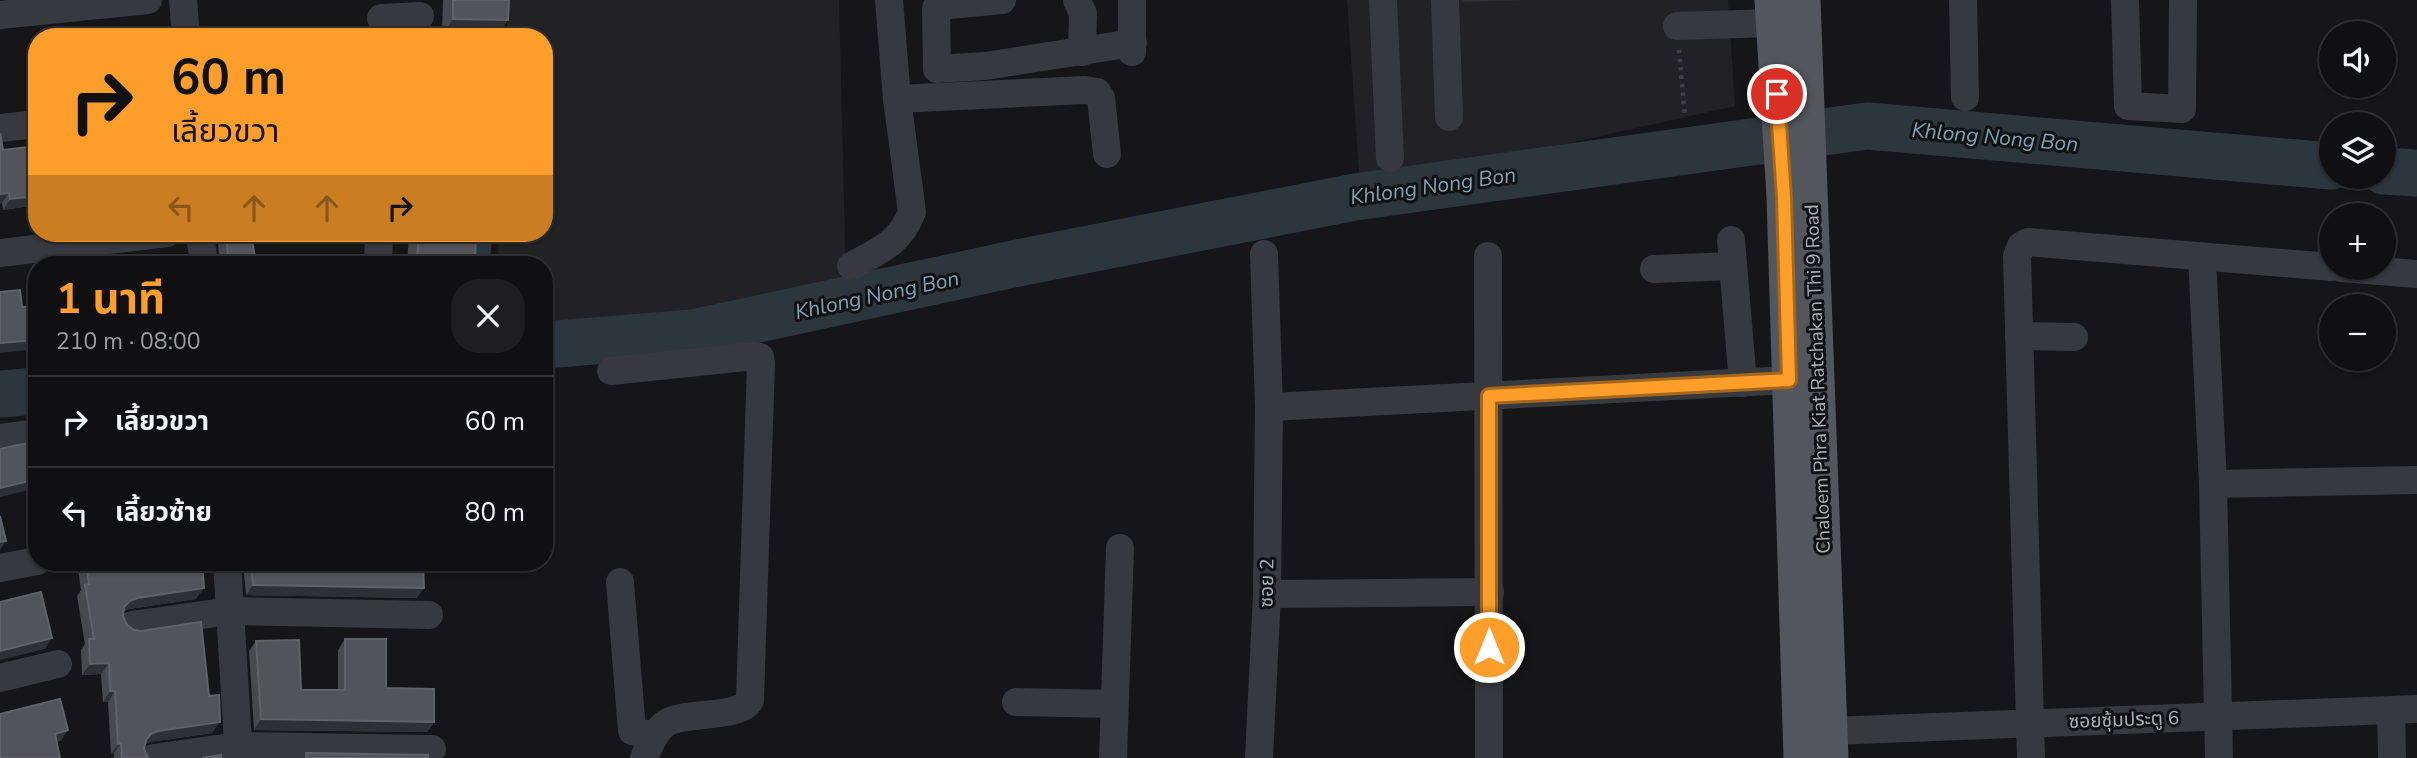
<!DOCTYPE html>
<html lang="th">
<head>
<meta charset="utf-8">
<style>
  body { margin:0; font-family:"Nunito Sans","Noto Sans Thai",sans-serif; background:#1e1e20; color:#f1f3f6; height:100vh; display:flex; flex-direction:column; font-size:26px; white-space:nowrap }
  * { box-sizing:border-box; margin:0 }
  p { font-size:23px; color:#9c9d9f }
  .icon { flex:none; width:38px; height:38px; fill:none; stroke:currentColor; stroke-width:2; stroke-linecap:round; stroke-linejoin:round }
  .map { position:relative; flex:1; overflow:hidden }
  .sheet { position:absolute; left:28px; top:256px; width:525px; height:315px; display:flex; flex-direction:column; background:#101012; border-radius:28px; box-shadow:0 2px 5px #0004,0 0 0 2px #303032 }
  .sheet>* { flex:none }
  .banner { position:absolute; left:28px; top:28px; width:525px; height:214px; border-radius:28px; box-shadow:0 2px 5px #0004,0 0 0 2px #303032; background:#fd9e2a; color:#111; overflow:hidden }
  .controls { position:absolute; left:2319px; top:21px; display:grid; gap:14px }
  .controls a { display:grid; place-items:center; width:77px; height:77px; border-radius:50%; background:#101012; box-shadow:0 2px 5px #0004,0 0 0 2px #303032; font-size:35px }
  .pin { position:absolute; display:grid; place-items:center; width:60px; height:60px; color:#fff; margin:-30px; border:4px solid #fff; border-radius:50%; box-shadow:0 2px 7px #0007 }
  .me { position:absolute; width:77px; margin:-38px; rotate:0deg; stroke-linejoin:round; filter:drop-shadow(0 0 5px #0008) }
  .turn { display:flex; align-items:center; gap:24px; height:147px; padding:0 28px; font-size:32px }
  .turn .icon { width:91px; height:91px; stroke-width:2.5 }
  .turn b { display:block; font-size:49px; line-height:60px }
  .lanes { display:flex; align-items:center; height:66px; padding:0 28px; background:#0003; justify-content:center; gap:35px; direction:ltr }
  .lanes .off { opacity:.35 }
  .round { display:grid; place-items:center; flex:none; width:74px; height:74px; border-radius:28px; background:#1e1e20 }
  .head { display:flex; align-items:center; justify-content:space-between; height:119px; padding:0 28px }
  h1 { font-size:42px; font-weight:700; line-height:52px; color:#fd9e2a }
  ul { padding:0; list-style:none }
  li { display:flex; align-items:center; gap:21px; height:91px; padding:0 28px; border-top:2px solid #303032 }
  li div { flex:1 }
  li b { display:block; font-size:26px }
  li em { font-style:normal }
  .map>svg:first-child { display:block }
</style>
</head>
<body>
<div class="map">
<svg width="2417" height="758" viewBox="0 0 2417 758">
  <rect width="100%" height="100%" fill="#161618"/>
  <g fill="#222225">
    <path d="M508,0H839L846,280L724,307L544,334V264H498L499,233H544V37H506Z"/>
    <path d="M1347,0H1728L1735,106L1435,173L1360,186Z"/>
  </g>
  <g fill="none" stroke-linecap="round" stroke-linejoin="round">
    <path stroke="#2b373d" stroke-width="28" d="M476,264L478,233"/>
    <g stroke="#2b373d" stroke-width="47">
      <path d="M2384,171L2417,173"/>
      <path d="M544,345L693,333L1023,262L1355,197L1867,126L2331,166"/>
      <path d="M0,394L37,391"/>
    </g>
    <path stroke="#3d4045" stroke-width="4.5" stroke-dasharray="3.5 5" stroke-linecap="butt" d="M1679,50L1685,118"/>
    <g stroke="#37393e" stroke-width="28">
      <path d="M183,0L186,37"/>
      <path d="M1002,0L949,5L936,8L937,69L985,66L1133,43"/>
      <path d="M1077,0L1083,14L1082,52"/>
      <path d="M1132,0V52"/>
      <path d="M1383,0L1390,158"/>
      <path d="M1445,0L1449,117"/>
      <path d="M1963,0L1965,97"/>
      <path d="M2125,0L2128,106L2182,109L2183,0"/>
      <path d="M0,15L148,0"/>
      <path d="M381,18L420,16"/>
      <path d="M1677,26L1773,23"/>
      <path d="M897,99L1085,90L1097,92L1101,98L1107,154"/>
      <path d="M0,128L37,124"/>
      <path d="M200,233L204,264"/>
      <path d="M1731,240L1743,383"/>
      <path d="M0,253L167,233"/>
      <path d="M1488,256L1489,758"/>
      <path d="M2202,257L2213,484L2219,758"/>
      <path d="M378,264L379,233"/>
      <path d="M851,266C879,251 900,243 912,212L897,99L889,0"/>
      <path d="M2341,268L2417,274"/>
      <path d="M1654,269L1733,266"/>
      <path d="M2019,336L2074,337"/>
      <path d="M611,371L755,356L760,357L761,363L750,700C743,718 686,712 668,722C656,728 649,746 644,758"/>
      <path d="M1269,407L1789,380"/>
      <path d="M0,438L37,433"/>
      <path d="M2213,484L2417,480"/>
      <path d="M227,562L239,758"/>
      <path d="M0,568L37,561"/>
      <path d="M620,582L632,731L654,736"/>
      <path d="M1267,594L1490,592"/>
      <path d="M132,625L230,611L429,615"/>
      <path d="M0,678L58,664"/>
      <path d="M1016,702L1114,704"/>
      <path d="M2391,710L2392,758"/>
      <path d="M1830,731L2417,709"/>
      <path d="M153,758L238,746L432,749"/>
      <path d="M1113,758L1120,548"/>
      <path d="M1259,758L1267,594L1269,407L1264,254"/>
      <path d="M2031,758L2017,256L2021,246L2028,242L2331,267"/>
    </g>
    <g stroke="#53565d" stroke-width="35">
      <path d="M1772,0L1784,197L1801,758"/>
      <path d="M1803,0L1831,758"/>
    </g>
  </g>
  <g fill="#47494d">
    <path d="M443,0H509L498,35L442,34Z"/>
    <path d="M37,73V108L32,79Z"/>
    <path d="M37,146V205L3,210L2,203L3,150Z"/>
    <path d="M217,233H251L256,264H220Z"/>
    <path d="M409,233H476L473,264H407Z"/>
    <path d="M37,306V365H31L22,307Z"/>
    <path d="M77,562H202L196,599L129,609L124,611L123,616L127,625L212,733L150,742L145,744L144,749L148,758H114V754H111L108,702H103L101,674L82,675L81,650L85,644L77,596L81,590Z"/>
    <path d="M243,562H423L417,598L246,595Z"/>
    <path d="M345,639L386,688L434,722L427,732L254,730L249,651L256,641L301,690H338V650Z"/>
  </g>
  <g fill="#2f3033">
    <path d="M1463,0H1528L1462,2Z"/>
    <path d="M453,19L508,20L498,35L442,34Z"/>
    <path d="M9,193L2,203L0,204V194Z"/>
    <path d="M37,196V205L3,210L10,199Z"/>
    <path d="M417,260L475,263L473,264H414Z"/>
    <path d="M36,340L29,350L0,353V343Z"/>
    <path d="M37,357V365H31Z"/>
    <path d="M37,479V488L0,497V488Z"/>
    <path d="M6,541L0,550V542Z"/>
    <path d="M253,585L424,588L417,598L246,595Z"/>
    <path d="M204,588L196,599L129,609L122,612L117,618L130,601L137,598Z"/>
    <path d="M52,638L45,649L0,660V651Z"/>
    <path d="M109,663L101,674L82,675L90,664Z"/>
    <path d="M110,691H115L108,702H103Z"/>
    <path d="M261,719L434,722L427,732L254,730Z"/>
    <path d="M220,722L212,733L150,742L143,745L138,751L151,734L158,731Z"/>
    <path d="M68,730L61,741L47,744L55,734Z"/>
    <path d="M121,743L114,754H111L118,744Z"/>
  </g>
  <g fill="#525459" stroke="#5f6268" stroke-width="2">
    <path d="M453,0H509L508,20L453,19Z"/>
    <path d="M425,36H468L425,37Z"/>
    <path d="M0,133L3,150L37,146V196L10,199L9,193L0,194Z"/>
    <path d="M225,233H251L256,264H223L226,261L228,252Z"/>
    <path d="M419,233H476L475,263L417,260Z"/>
    <path d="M20,290L22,307L37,306V343L36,340L0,343V292Z"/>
    <path d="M37,442V479L0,488V449L18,445Z"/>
    <path d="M0,516L6,541L0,542Z"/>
    <path d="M86,562H202L204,588L137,598L130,601L124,607L123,616L127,625L134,630L141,631L201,622L209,696L219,695L220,722L158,731L151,734L146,740L144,749L148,758H122L121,743L118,744L115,691H110L109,663L90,664L89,639H94L85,585L89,584Z"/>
    <path d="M251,562H423L424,588L253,585Z"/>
    <path d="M41,592L52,638L0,651V602Z"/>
    <path d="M345,639H386V688L434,689V722L261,719L256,641L299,640L301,690H345Z"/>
    <path d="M60,699L68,730L55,734L60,758H0V714Z"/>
    <path d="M306,753L428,755V758H306Z"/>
    <path d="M221,755V758H202Z"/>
  </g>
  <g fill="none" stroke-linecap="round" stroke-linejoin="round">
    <g stroke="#a4671b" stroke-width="18">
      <path id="route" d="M1489,647V396L1789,380L1784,197L1777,94"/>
    </g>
    <use href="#route" stroke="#fd9e2a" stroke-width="12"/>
  </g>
  <g text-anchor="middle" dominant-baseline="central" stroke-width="6" stroke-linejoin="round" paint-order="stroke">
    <g font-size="19" fill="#a7afb9" stroke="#111113">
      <text transform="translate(1818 379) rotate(-92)">Chaloem Phra Kiat Ratchakan Thi 9 Road</text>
      <text transform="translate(1267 583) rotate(-89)">ซอย 2</text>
      <text transform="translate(2124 720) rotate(-2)">ซอยซุ้มประตู 6</text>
    </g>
    <g font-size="21" font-style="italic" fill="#7ca2b6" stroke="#111113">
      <text transform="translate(1995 137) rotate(5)">Khlong Nong Bon</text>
      <text transform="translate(1433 186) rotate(-8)">Khlong Nong Bon</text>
      <text transform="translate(877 295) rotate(-12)">Khlong Nong Bon</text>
    </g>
  </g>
</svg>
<div class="controls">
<a><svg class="icon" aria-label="sound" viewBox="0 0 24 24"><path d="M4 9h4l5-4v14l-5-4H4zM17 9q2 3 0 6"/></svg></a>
<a><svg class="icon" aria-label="layers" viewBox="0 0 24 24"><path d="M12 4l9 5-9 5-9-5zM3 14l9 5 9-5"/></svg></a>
<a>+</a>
<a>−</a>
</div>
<div class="pin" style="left:1777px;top:94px;background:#d93025"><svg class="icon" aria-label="arrive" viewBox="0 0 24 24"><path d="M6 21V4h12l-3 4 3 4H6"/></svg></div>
<svg class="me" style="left:1489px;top:647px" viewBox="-20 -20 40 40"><circle r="17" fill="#fd9e2a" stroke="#fff" stroke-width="3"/><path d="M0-11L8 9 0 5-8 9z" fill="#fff"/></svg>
<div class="banner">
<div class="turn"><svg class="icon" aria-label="right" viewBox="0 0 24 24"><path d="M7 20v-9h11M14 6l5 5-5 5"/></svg><div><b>60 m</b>เลี้ยวขวา</div></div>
<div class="lanes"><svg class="icon off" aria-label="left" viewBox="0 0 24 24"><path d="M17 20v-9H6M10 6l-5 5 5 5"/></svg><svg class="icon off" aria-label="ahead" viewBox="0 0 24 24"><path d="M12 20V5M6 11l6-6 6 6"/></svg><svg class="icon off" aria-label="ahead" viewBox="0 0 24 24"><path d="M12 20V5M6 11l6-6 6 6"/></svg><svg class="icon" aria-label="right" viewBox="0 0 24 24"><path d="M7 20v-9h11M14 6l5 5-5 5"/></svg></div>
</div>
<section class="sheet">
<div class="head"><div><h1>1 นาที</h1><p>210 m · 08:00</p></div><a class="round"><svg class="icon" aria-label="close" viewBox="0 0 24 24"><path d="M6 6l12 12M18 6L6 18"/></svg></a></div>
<ul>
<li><svg class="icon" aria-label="right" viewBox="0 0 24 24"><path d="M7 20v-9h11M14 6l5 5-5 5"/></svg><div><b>เลี้ยวขวา</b></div><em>60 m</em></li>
<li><svg class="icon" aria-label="left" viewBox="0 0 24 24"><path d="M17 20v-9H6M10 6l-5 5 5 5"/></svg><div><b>เลี้ยวซ้าย</b></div><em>80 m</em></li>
</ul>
</section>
</div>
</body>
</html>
